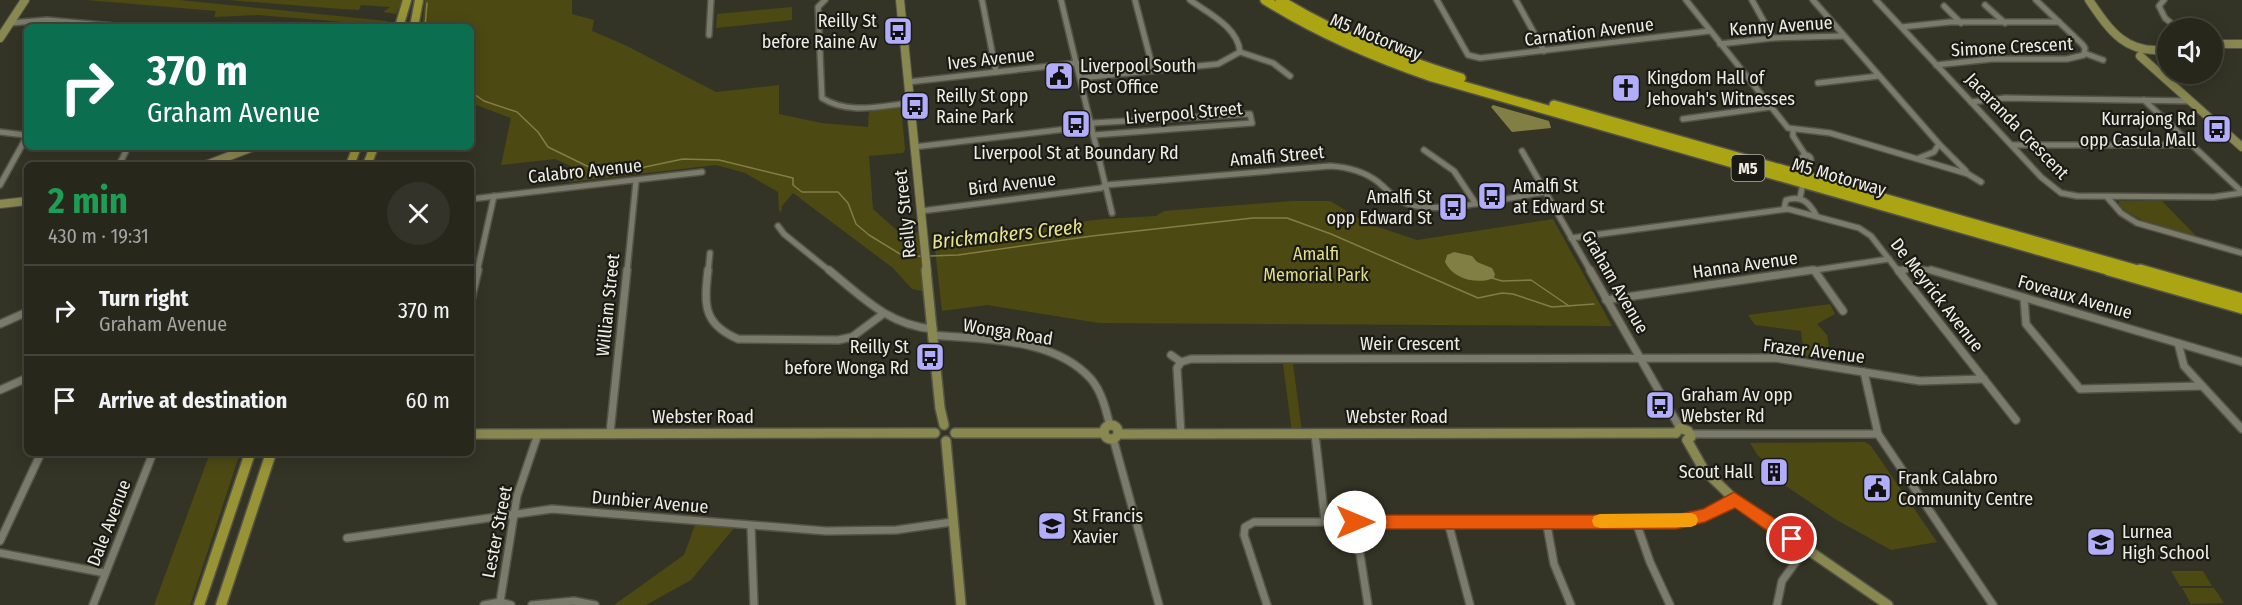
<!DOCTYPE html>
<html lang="en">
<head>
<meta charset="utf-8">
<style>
  body { margin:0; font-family:"Fira Sans Condensed",sans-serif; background:#333329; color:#f1f3f6; height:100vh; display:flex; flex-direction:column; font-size:22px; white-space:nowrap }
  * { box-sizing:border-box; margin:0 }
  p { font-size:20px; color:#a4a5a3 }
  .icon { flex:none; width:33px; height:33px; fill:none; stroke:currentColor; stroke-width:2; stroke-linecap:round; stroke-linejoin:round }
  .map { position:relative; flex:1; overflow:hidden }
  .side { position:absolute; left:24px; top:162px; width:450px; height:294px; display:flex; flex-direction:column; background:#27271c; border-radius:9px; box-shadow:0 3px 15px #0003,0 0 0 2px #43443b }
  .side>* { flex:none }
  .top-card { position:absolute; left:24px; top:24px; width:450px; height:126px; border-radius:9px; box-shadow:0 3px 15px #0003,0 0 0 2px #43443b; background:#0b6e4f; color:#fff; overflow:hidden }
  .buttons { position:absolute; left:2157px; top:18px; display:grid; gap:12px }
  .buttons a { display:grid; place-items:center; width:66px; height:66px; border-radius:50%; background:#27271c; box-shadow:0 3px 15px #0003,0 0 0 2px #43443b; font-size:30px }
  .pin { position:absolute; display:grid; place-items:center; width:51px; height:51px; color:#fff; margin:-26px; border:3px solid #fff; border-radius:50%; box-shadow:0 2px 6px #0007 }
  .me { position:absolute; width:66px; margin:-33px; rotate:90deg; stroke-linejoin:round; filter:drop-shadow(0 0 4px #0008) }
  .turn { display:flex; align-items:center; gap:21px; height:126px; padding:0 24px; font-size:27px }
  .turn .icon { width:78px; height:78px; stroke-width:2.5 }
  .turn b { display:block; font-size:42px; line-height:51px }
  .round { display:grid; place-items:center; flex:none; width:63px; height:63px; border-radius:32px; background:#333329 }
  .summary { display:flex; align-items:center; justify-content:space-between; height:102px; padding:0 24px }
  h1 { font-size:36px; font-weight:700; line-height:45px; color:#1e9e55 }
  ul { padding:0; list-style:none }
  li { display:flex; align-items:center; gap:18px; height:90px; padding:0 24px; border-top:2px solid #43443b }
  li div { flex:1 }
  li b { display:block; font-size:22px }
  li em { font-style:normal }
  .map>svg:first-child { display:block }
</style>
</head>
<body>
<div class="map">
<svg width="2242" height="605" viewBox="0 0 2242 605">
  <rect width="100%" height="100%" fill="#343426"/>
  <g fill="#4c4913">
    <path d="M86,0H179L387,21L393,26L257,15L214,17L216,11Z"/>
    <path d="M228,0H402L396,14L383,12L390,7L361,5L359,10L341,9Z"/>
    <path d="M425,0H572V14L594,20L592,31L625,45L716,92L779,85V114L821,123L868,127L869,111L901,106L905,149L903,153L869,156L873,209L901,234L921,232L926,292L912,289L893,268L793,193L782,206L781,213L779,210L778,192L745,173L716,165L569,182L571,166L555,159L501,165L511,118L471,103V27H422Z"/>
    <path d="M792,7V20L716,28L717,14Z"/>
    <path d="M1292,201H1330L1369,224L1417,240L1553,219L1612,326L1099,323L987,305L942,311L934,240L1104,219L1156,216L1164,211Z"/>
    <path d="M2119,201H2162L2196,236L2143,221L2126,211L2119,205Z"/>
    <path d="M1830,304L1835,314L1817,324L1827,335L1831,360L1804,356L1801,331L1755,325L1748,315Z"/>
    <path d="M1283,364H1293L1302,432L1292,433Z"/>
    <path d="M1865,442L1871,446L1937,542L1891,550L1835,519L1780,482L1785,474L1758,456L1750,443Z"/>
    <path d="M210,453H240L190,605H154Z"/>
    <path d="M695,525L734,528L691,580L646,605H614L684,555Z"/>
    <path d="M2171,571H2203L2212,586H2180Z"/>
    <path d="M2182,588H2214L2224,603L2191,604Z"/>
  </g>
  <g fill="#827f45">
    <path d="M1493,105L1549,121L1551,128L1512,132L1491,107Z"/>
    <path d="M1454,252L1472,256L1477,262L1492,268L1495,274L1494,278C1477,285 1453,279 1445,262L1447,255Z"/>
  </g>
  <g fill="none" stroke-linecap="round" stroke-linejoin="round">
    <g stroke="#827f45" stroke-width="1.5">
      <path d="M425,27L427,3"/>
      <path d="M471,92L484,101L517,112L538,132L548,147L593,169L626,171L683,159L719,160L793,178V185L802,192H838L848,203L856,224L869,235L905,257L922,256"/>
      <path d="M930,256L958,255L1092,236L1253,218H1287L1331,234L1478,298L1502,293L1513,294L1552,307L1594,304"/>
      <path d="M1492,278L1502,281L1531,280L1569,306"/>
    </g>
    <g stroke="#535347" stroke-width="8">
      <g id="street-far1">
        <path d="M825,0L818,7L822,98C849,115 880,106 910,103"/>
        <path d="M982,0L996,72"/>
        <path d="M1061,0L1112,213"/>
        <path d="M1135,0L1153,69"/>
        <path d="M1437,0L1468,55L1480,58L1710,31"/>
        <path d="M1516,0L1544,51"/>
        <path d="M1686,0L1788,128L1830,133L1968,174L1981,182"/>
        <path d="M1752,0L1773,38"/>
        <path d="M1813,0L1939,144L1934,152L1919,158"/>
        <path d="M1876,0L2041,177L2061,193L2077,196L2213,197L2242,193"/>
        <path d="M2164,0L2159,6L2165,18L2177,28"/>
        <path d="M1985,5L2005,23"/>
        <path d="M1944,6L1961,23"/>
        <path d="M10,23L47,20L126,27"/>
        <path d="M1902,27L1950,22H2059"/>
        <path d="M709,35L711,0"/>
        <path d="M1720,44L1773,38L1844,36"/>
        <path d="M1240,52L1273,63L1290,76"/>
        <path d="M2084,53L2103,60"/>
        <path d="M1936,65L1992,59H2067L2084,55L2085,48L2082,44L2036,0"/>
        <path d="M1081,78L1218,64L1240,52C1238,27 1208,13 1190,0"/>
        <path d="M908,82L1077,63"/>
        <path d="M1818,83L1879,76"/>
        <path d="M2144,100L2242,192"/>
        <path d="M1971,102L2005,98L2191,101"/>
        <path d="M1683,119L1771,107"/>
        <path d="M1092,123L1250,114L1252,123L1094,135"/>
        <path d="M1793,130V136L1806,156"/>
        <path d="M0,132L25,135L26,138L0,185"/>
        <path d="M1939,144L1966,171"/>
        <path d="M2012,145H2192"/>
        <path d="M914,147L1092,126"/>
        <path d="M1424,150L1454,171L1474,201"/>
        <path d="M1522,151L1591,272"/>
        <circle cx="1806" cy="160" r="5"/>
        <path d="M119,165L128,147"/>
        <path d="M2107,197L2121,213L2137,223L2242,253"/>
        <path d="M1800,198L1802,188"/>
        <path d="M471,199L702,172"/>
        <path d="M1784,209L1786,200C1801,195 1809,202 1816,215"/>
        <path d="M921,211L1101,188L1106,185L1330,166C1347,167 1364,171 1378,182C1388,190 1395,200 1408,204C1439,215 1511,197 1546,192"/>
        <path d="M778,226L784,234L831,272"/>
        <path d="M1571,238L1788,209L1859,228L1871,236L1899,272"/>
        <path d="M1899,271L1915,268L1940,272"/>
        <path d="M477,272L494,196"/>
        <path d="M627,272L636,181"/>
        <path d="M708,272L710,253"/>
        <path d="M1802,272L1889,259"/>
      </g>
    </g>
    <g stroke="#535347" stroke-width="10">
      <g id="street">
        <path d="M708,270C704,305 703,324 738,339L838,340L852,337L883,314"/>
        <path d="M829,270C862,297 888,325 933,329"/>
        <path d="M1590,270L1680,428"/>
        <path d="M1814,270L1843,311"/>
        <path d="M1898,270L2016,420"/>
        <path d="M1931,270L2242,362"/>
        <path d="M1899,271L1904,270"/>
        <path d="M2024,298L2026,324L2080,389L2202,386"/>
        <path d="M471,300L478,270"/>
        <path d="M1606,300L1812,270"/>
        <path d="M0,324L27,312"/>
        <path d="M933,335C984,340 1054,337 1091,379C1102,392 1106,410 1110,426"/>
        <path d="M2178,343L2184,366L2242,429"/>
        <path d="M1171,355L1181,362"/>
        <path d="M1864,372L1878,434L1993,605"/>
        <path d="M0,390L27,378"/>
        <path d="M610,433L627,270"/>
        <path d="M1181,434L1177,368L1181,362L1191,359L1775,358L1920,381L1984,379"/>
        <path d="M1315,434L1325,521"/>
        <path d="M1690,434H1878"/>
        <path d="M1113,438L1159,605"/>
        <path d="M1546,520L1554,564L1571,605"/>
        <path d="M1355,522L1368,605"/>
        <path d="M1448,522L1470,605"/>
        <path d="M1636,522L1650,562L1670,605"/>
        <path d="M751,526L754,605"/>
        <path d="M347,538L552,509L826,531L896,530L952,522"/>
        <path d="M0,541L41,453"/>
        <path d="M0,553L105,573"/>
        <path d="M500,602L517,496L538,434"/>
        <path d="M93,605L153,453"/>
        <path d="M484,605L500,602L511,605"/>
        <path d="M532,605L574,601L595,605"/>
        <path d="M1267,605L1244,535L1245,527L1254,522H1676L1707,515L1734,499"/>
        <path d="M1777,605L1782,581L1806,548"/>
      </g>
    </g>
    <g stroke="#535347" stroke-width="10">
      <g id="secondary-far1">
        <path d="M900,0L927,272"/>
        <path d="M2089,0C2110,31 2127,56 2168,49"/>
        <path d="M0,38L25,0"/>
        <path d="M2212,44H2242"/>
        <path d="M2140,56L2242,147"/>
        <path d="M206,165L253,147"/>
        <path d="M0,204L27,201"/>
      </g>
    </g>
    <g stroke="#535347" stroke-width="12">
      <g id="secondary">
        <path d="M926,270L940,408L944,425"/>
        <circle cx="1111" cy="432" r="7"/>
        <path d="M955,433H1104"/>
        <path d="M1676,433L1680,428L1688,431L1691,437L1687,440"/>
        <path d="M471,434L935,433"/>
        <path d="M1119,434L1676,433"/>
        <path d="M1687,440L1704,470L1734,499L1888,605"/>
        <path d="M946,441L961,605"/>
      </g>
    </g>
    <g stroke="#535347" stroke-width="11">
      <g id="primary-far1">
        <path d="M399,27L407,0"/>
        <path d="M414,27L419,0"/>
        <path d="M350,165L357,147"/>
        <path d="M367,165L374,147"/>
      </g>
    </g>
    <g stroke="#535347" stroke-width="13">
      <g id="primary">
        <path d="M199,605L250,453"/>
        <path d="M221,605L271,453"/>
      </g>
    </g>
    <g stroke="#535347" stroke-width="12">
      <g id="highway-far1">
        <path d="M1265,0C1318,33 1373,57 1432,77L2114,272"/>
        <path d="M1280,0C1337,35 1397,58 1461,78"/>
        <path d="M1554,105L2145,272"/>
      </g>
    </g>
    <g stroke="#535347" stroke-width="14">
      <g id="highway">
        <path d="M2109,270L2242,308"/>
        <path d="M2140,270L2242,299"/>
      </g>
    </g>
    <use href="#street-far1" stroke="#7b7b6b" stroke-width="5"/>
    <use href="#street" stroke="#7b7b6b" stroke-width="7"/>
    <use href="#secondary-far1" stroke="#8a8851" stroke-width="8"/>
    <use href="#secondary" stroke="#8a8851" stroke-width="9"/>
    <use href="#primary-far1" stroke="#989436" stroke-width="8"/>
    <use href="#primary" stroke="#989436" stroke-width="10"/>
    <use href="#highway-far1" stroke="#aca513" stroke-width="9"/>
    <use href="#highway" stroke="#aca513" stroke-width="11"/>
  </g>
  <path fill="#ea580c" stroke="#983908" stroke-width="1.5" d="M1734,492L1798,534L1800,539L1798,544L1792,546L1786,544L1735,508L1705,522L1676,529H1355L1349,527L1347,522L1349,517L1355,515H1676L1703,509Z"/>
  <path fill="#f59e0b" d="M1691,513L1696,515L1698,520L1696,525L1691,527L1600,528L1594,526L1592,521L1594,516L1600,514Z"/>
  <defs>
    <g id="bus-square" transform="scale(1.5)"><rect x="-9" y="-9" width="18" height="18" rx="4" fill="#b1adfa" stroke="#1b1b15"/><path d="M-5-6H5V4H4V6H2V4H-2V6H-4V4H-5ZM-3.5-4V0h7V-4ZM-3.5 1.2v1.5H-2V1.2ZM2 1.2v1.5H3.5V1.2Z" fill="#111"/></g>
    <g id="civic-square" transform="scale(1.5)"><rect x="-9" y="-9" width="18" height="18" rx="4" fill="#b1adfa" stroke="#1b1b15"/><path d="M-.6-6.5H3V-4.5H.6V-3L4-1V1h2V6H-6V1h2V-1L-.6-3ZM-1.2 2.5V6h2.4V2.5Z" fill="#111"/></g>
    <g id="church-square" transform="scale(1.5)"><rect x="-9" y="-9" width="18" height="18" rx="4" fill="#b1adfa" stroke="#1b1b15"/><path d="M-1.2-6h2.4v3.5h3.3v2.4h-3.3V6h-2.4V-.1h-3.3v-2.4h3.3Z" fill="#111"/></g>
    <g id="building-square" transform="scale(1.5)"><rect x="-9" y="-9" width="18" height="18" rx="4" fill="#b1adfa" stroke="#1b1b15"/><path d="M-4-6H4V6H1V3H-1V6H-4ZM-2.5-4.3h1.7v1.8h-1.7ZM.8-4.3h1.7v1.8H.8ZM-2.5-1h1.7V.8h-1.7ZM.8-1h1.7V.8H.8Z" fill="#111"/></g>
    <g id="school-square" transform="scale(1.5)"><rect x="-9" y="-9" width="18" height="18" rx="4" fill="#b1adfa" stroke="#1b1b15"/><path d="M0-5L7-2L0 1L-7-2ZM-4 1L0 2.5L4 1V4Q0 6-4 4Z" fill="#111"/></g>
  </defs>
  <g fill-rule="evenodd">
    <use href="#bus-square" x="898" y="31"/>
    <use href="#civic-square" x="1059" y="76"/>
    <use href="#church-square" x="1626" y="88"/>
    <use href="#bus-square" x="915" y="106"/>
    <use href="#bus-square" x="1076" y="124"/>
    <use href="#bus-square" x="2217" y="129"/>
    <use href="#bus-square" x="1492" y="196"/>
    <use href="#bus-square" x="1453" y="207"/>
    <use href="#bus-square" x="930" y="357"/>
    <use href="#bus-square" x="1660" y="405"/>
    <use href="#building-square" x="1774" y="472"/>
    <use href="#civic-square" x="1877" y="488"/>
    <use href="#school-square" x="1052" y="526"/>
    <use href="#school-square" x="2101" y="542"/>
  </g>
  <g text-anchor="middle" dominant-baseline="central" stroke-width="4.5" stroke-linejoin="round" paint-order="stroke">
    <rect fill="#1b1b15" stroke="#afafa7" stroke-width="1.5" x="1731.5" y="155" width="33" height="26" rx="4.5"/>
    <g font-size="16" font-weight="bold" fill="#eeeee5">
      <text x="1748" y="168">M5</text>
    </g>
    <g font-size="18" fill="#eeeee5" stroke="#1b1b15" text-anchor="start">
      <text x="877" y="21" text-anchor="end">Reilly St<tspan x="877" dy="21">before Raine Av</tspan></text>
      <text x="1080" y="66">Liverpool South<tspan x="1080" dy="21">Post Office</tspan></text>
      <text x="1647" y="78">Kingdom Hall of<tspan x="1647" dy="21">Jehovah's Witnesses</tspan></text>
      <text x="936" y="96">Reilly St opp<tspan x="936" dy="21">Raine Park</tspan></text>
      <text x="2196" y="119" text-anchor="end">Kurrajong Rd<tspan x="2196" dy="21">opp Casula Mall</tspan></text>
      <text x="1076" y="153" text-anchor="middle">Liverpool St at Boundary Rd</text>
      <text x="1513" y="186">Amalfi St<tspan x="1513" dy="21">at Edward St</tspan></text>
      <text x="1432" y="197" text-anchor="end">Amalfi St<tspan x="1432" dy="21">opp Edward St</tspan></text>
      <text x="909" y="347" text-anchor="end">Reilly St<tspan x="909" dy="21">before Wonga Rd</tspan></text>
      <text x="1681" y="395">Graham Av opp<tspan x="1681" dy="21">Webster Rd</tspan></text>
      <text x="1753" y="472" text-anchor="end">Scout Hall</text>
      <text x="1898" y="478">Frank Calabro<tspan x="1898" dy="21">Community Centre</tspan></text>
      <text x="1073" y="516">St Francis<tspan x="1073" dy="21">Xavier</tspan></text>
      <text x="2122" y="532">Lurnea<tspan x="2122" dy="21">High School</tspan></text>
    </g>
    <g font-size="18" fill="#eeeee5" stroke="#1b1b15">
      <text transform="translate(1781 26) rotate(-4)">Kenny Avenue</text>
      <text transform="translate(1589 32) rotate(-7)">Carnation Avenue</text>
      <text transform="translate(1376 37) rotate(22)">M5 Motorway</text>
      <text transform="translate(2012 47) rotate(-3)">Simone Crescent</text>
      <text transform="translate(991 59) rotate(-6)">Ives Avenue</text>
      <text transform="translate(1184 113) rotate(-5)">Liverpool Street</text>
      <text transform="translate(2017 126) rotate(46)">Jacaranda Crescent</text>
      <text transform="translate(1277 156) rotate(-5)">Amalfi Street</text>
      <text transform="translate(585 171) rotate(-6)">Calabro Avenue</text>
      <text transform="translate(1839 177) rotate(16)">M5 Motorway</text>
      <text transform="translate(1012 184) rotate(-7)">Bird Avenue</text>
      <text transform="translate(905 214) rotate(-96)">Reilly Street</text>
      <text transform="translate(1745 265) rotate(-8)">Hanna Avenue</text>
      <text transform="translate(1615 282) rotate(60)">Graham Avenue</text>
      <text transform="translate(1937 295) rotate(52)">De Meyrick Avenue</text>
      <text transform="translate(2075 297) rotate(16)">Foveaux Avenue</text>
      <text transform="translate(608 305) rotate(-84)">William Street</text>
      <text transform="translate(1008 332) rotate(9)">Wonga Road</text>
      <text x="1410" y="344">Weir Crescent</text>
      <text transform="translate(1814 351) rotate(7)">Frazer Avenue</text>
      <text x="703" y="417">Webster Road</text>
      <text x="1397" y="417">Webster Road</text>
      <text transform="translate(650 502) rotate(5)">Dunbier Avenue</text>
      <text transform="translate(109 523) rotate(-69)">Dale Avenue</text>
      <text transform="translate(497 532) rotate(-79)">Lester Street</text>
    </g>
    <g font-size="18" fill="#e1dd86" stroke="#1b1b15">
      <text x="1316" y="254">Amalfi<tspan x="1316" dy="21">Memorial Park</tspan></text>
    </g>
    <g font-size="20" font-style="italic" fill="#e8e48d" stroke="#1b1b15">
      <text transform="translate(1007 234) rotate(-6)">Brickmakers Creek</text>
    </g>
  </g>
</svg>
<div class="buttons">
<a><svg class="icon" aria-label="sound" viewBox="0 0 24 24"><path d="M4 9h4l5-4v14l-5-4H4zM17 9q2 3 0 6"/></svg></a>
</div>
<div class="pin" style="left:1792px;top:539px;background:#d93025"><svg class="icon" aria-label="arrive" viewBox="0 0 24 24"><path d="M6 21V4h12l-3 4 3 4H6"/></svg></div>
<svg class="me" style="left:1355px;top:522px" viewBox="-20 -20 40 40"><circle r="19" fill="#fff"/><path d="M0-13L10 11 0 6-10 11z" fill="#ea580c"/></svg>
<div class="top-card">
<div class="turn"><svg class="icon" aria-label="right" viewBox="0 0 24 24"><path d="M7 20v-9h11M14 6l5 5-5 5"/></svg><div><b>370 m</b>Graham Avenue</div></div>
</div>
<section class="side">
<div class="summary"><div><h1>2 min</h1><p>430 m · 19:31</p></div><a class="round"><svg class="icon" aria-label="close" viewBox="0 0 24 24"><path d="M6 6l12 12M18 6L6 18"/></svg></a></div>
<ul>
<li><svg class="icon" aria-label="right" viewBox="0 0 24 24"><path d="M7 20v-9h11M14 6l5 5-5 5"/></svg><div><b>Turn right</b><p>Graham Avenue</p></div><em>370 m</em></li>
<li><svg class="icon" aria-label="arrive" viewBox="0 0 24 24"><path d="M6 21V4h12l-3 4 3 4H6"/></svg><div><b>Arrive at destination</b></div><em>60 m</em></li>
</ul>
</section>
</div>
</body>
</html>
